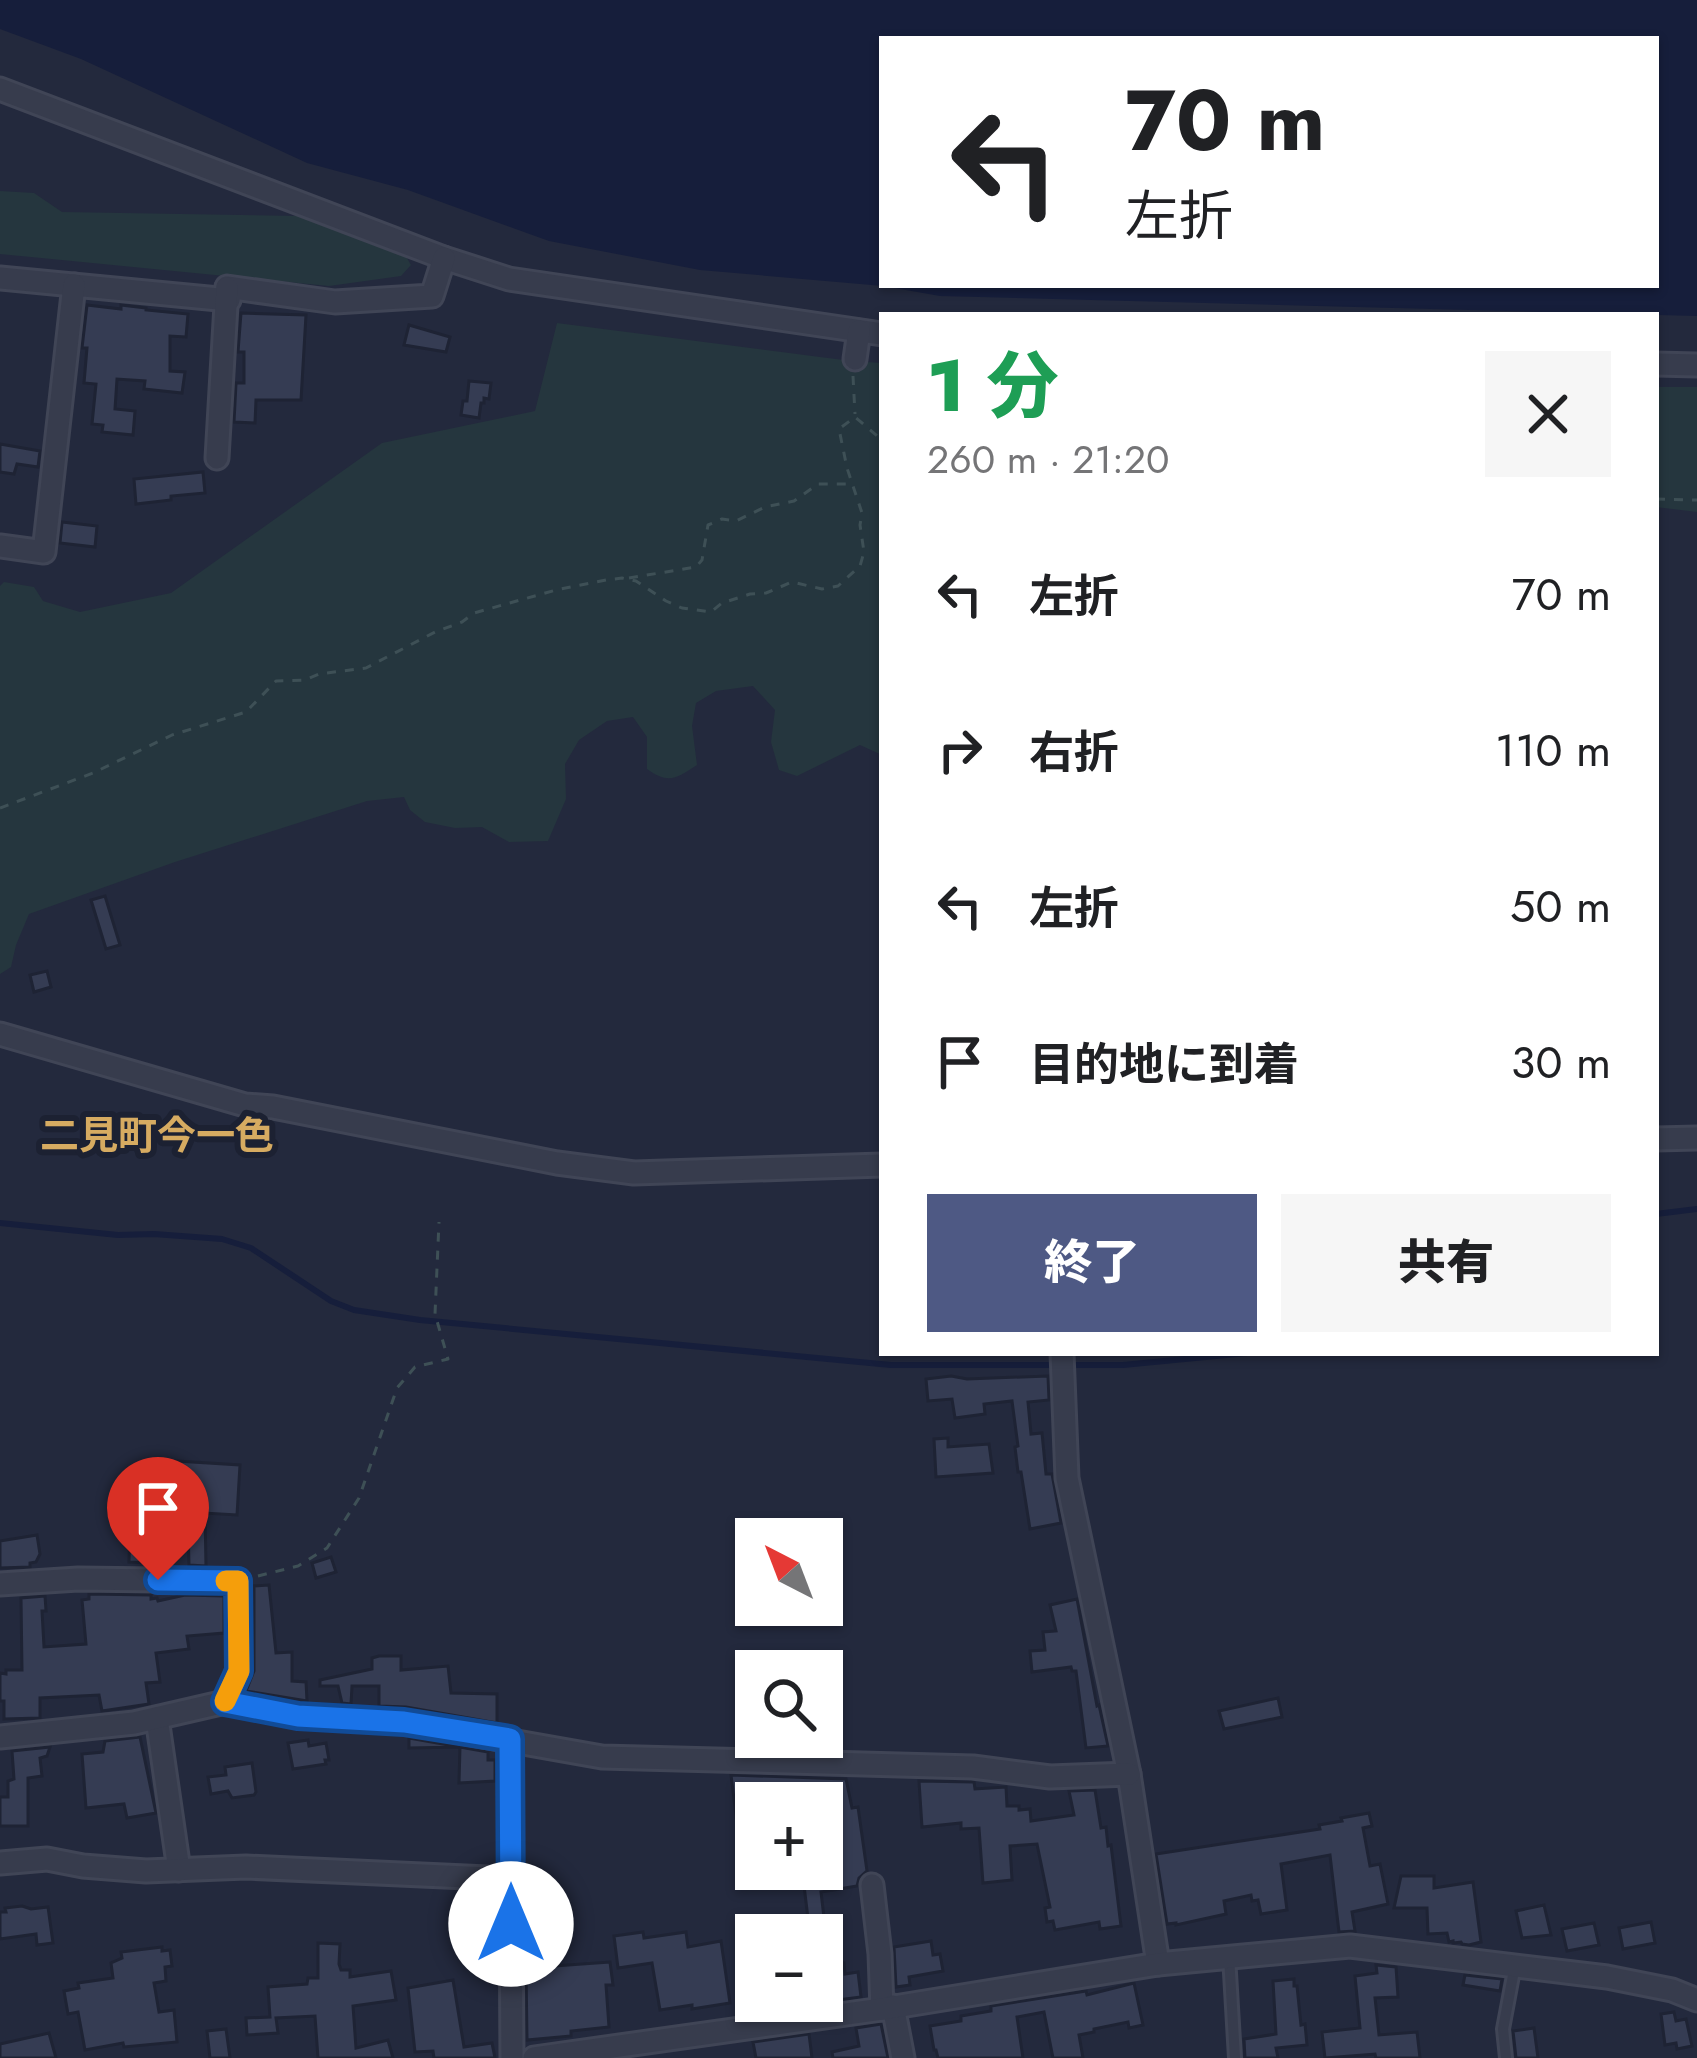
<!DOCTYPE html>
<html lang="ja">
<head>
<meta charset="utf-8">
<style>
  body { margin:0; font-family:Jost,"Noto Sans JP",sans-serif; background:#f6f6f6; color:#202124; height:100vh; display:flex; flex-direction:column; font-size:45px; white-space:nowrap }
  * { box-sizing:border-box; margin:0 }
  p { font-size:39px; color:#757577 }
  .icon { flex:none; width:66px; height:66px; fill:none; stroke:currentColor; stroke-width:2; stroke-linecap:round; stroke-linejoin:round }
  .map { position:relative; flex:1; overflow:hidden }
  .sheet { position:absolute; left:879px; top:312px; width:780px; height:1044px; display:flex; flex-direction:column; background:#fff; border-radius:0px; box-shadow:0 3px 9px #0004 }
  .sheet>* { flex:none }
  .hud { position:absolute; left:879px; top:36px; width:780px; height:252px; border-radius:0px; box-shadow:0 3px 9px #0004; background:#fff; color:#202124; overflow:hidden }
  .needle { width:78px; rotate:318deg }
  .tools { position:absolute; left:735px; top:1518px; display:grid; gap:24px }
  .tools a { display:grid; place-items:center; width:108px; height:108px; border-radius:0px; background:#fff; box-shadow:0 3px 9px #0004; font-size:60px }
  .pin { position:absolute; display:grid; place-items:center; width:102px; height:102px; color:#fff; margin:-123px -51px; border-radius:50% 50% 50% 0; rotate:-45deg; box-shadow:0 0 12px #0007 }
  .pin .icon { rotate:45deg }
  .me { position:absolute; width:132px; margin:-66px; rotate:0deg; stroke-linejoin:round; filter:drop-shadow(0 0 9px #0008) }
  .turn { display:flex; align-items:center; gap:42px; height:252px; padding:0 48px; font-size:54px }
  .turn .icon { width:156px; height:156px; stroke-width:2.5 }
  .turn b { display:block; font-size:84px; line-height:102px }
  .round { display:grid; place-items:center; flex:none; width:126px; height:126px; border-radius:0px; background:#f6f6f6 }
  .head { display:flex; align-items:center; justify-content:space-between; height:204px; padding:0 48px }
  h1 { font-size:72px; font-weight:800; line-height:90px; color:#1e9e55 }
  .action { display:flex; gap:24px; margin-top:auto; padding:24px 48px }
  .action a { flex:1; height:138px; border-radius:0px; background:#4e5984; color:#fff; font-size:48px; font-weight:800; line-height:138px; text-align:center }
  .action a+a { background:#f6f6f6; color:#202124 }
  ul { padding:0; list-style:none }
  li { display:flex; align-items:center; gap:36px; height:156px; padding:0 48px }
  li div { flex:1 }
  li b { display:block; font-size:45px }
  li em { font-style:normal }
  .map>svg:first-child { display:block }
</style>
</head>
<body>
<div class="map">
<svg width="1697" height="2058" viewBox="0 0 1697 2058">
  <rect width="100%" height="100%" fill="#23293d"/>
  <g fill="#25363e">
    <path d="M0,191L34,193L62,212L299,216L404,253L411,265L401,276L329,286L0,254Z"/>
    <path d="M557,323L851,361L882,363V755L860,745L797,776L779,770L771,742L775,710L753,686L716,691L696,703L692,726L697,765C677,778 669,785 647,769V737L633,717L607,721L579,740L565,764L566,799L548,841L509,842L482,827L455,828L425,822L410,810L404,797L367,801L175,862L29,914L16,945L11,967L0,974V586L4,582L34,587L43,601L80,612L171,593L382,443L535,411Z"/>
    <path d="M1656,387H1697V512L1656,507Z"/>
  </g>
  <path fill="#161e3b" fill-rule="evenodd" d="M0,0H1697V316L940,296L883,286L700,270L549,241L408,190L307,163L81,59L0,29ZM882,39H1656V285H882Z"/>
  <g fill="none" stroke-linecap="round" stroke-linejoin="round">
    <g stroke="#161e3b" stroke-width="6">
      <path d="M1656,1214L1697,1209"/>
      <path d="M0,1223L118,1235L154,1234L222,1239L251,1248L331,1301L354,1310L420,1320L891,1365H1123L1247,1353"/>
    </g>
  </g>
  <g fill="#353c53" stroke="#1e2334" stroke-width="3">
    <path d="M87,305L121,309V305L146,308V310L188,314L186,337L170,336V371L185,372L182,393L144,389L145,381L117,379L115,409L135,411L133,435L102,432L103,425L92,424L96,384L84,383L87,348H82Z"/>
    <path d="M241,313L306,315L301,400H256L255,423L234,422L236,383H244V352H238Z"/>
    <path d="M409,325L450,337L446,352L404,345Z"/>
    <path d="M469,381L491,383L489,399L484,398V403H481L479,418L461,415L463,401H467Z"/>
    <path d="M0,444L40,451L38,467L17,464L14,474L0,472Z"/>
    <path d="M203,472L205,493L171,496V500L136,504L134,479Z"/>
    <path d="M62,522L97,526L95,547L60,543Z"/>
    <path d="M105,896L120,945L106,949L91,900Z"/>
    <path d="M47,971L51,987L34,992L30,975Z"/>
    <path d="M951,1376L967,1379L1048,1376L1049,1400L1028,1402L1031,1434L1042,1433L1046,1474H1052L1061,1523L1030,1529L1021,1472H1018L1015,1447L1018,1446L1012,1401L984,1404L985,1414L955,1418L952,1399L928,1401L926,1379Z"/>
    <path d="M948,1438V1447L989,1444L993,1473L936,1477L934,1439Z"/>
    <path d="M176,1461L240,1465L237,1515L205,1513L206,1566L189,1565L188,1526L173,1525Z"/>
    <path d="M130,1532L153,1534L152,1563L129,1562Z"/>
    <path d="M37,1535L40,1554L36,1562L30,1563V1567L0,1568V1541Z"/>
    <path d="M331,1557L336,1572L316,1578L312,1563Z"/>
    <path d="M269,1585L276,1653L292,1652V1681L306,1682L307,1701L246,1691L254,1671V1586Z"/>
    <path d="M89,1594L151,1595V1599L157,1598L158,1601L185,1595L224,1596V1633L187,1636L189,1649L156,1653L160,1682L146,1683L149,1704L102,1711L99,1695L40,1698V1718L4,1719V1701H0V1673L6,1674V1670H22L21,1598L45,1596L46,1611H42L44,1647L86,1644L82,1600L89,1599Z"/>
    <path d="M1077,1599L1097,1706L1099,1705L1108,1746L1086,1748L1076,1671H1072L1071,1667L1032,1672L1030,1651L1045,1650L1043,1632L1056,1631L1050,1605Z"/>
    <path d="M379,1656H401V1670L448,1666L451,1693L497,1694V1723L406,1707L379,1706V1686H352L351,1704L342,1703L338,1686H320V1680L372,1669V1658Z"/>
    <path d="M1278,1698L1282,1717L1224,1729L1219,1711Z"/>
    <path d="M140,1737L156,1813L127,1818L124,1804L86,1808L82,1754L103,1752L105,1741Z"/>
    <path d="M409,1738L488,1752V1760H495V1781L459,1783L460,1747L409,1748Z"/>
    <path d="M308,1740L309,1746L326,1743L329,1760H325L326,1764L293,1769L288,1743Z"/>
    <path d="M50,1747L47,1756L40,1758L42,1776L28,1778V1826H0V1797H8V1781L14,1779L12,1751Z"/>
    <path d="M252,1763L256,1792L254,1795L232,1798L228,1791L211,1794L208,1777L226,1775L225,1767Z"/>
    <path d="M731,1775L846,1779L852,1808L858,1807L867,1871L859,1878L857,1886L821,1892L826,1935H810L802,1869H825V1865L828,1864L822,1803H756V1845L740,1847Z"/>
    <path d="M919,1781L974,1782L975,1789L1006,1787L1007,1806H1019V1810L1030,1809L1031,1821L1074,1815L1069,1791L1095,1790L1101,1828L1106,1827L1108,1846L1111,1845L1121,1926L1100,1929L1099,1922L1055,1930L1053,1921L1047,1922L1045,1908L1050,1907L1037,1844L1010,1846L1012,1880L983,1883L979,1828L961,1829V1823L922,1827Z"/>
    <path d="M1369,1813L1372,1826L1363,1828L1370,1866L1380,1864L1388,1904L1352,1912L1355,1931L1339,1932L1330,1855L1281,1864L1287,1910L1261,1914L1258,1900L1252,1901L1251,1895L1224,1901L1226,1914L1176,1925V1923L1167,1924L1156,1854L1320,1829L1319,1825L1342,1821L1341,1818Z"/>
    <path d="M1401,1876H1434V1888L1473,1882L1481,1942L1469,1945L1462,1944L1461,1942L1453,1943V1941L1449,1942L1447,1933L1428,1934L1427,1908H1394Z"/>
    <path d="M1544,1905L1551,1935L1522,1938L1516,1911Z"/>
    <path d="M22,1906L31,1909L48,1907L53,1943L37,1945L36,1934L0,1939V1912H6L5,1908Z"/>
    <path d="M1651,1922L1655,1943L1623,1949L1619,1928Z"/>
    <path d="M1594,1923L1599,1945L1567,1951L1562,1929Z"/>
    <path d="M643,1932L644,1938L686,1932L688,1947L721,1941L730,2003L692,2009V2005L660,2010L652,1963L618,1968L614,1936Z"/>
    <path d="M931,1941L933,1955L940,1954L943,1971L909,1977L910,1985L896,1987L894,1947Z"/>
    <path d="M318,1943L340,1944L339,1964L341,1970H350V1977L391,1971L396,2000L353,2006L356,2048L388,2040L393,2058H318L315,2016L276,2018L278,2033L247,2035L246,2018L270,2017L268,1987L307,1984L308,1978H318Z"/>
    <path d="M162,1947V1951L170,1950L172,1966L165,1967L166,1981L154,1983L159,2012L174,2010L177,2042L124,2047L123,2043L85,2050L78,2012L68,2014L64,1991L79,1988L78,1983L113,1978L111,1963L122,1958L121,1952Z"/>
    <path d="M610,1962L613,1985H606L609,2027L571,2031V2036L527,2040L526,1968Z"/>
    <path d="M840,1962L844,1963L845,1974L858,1972L861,1997L822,2002V1964Z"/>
    <path d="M1376,1965L1396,1967L1398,1997L1375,1998L1379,2035L1417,2032L1420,2058H1376L1375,2054L1325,2058L1322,2032L1360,2028L1355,1976L1377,1973Z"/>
    <path d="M1465,1975L1502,1979L1500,1991L1463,1985Z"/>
    <path d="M1294,1979V1986H1297L1301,2025L1305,2024L1307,2045L1276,2048L1278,2058H1245L1244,2039L1276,2034L1273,1981Z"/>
    <path d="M453,1980L464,2047L492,2043L495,2058H434L433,2051L415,2052L408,1988Z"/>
    <path d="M1134,1983L1143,2025L1129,2028L1128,2022L1094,2029V2032L1079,2035L1083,2058H1053L1044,2012L1017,2017L1023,2058H938L936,2050H934L930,2026L961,2021V2016L991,2011V2006L1086,1991L1087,1995Z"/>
    <path d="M1674,2012L1676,2021L1686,2019L1692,2046L1677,2049L1676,2043L1665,2045L1661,2014Z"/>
    <path d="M881,2024L888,2058H833L832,2052L859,2046L856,2028Z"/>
    <path d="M1534,2028L1538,2058H1516L1513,2031Z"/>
    <path d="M226,2029L230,2058H210L207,2031Z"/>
    <path d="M49,2033L56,2058H0V2044Z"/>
    <path d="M809,2034L812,2058H756L753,2042Z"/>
  </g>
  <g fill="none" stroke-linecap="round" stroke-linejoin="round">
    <g stroke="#404556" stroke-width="16">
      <g id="service">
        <path d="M1229,1956L1235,2058"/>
        <path d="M1506,2058L1503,2029L1515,1965"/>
      </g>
    </g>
    <g stroke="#404556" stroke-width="27">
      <g id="minor">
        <path d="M0,89L444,258L509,279L882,334"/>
        <path d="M0,278L229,300L227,287L335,302L432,296L444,258"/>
        <path d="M855,359L859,331"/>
        <path d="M1656,364L1697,365"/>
        <path d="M217,458L227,288"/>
        <path d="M0,546L44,552L74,285"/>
        <path d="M0,1034L245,1105L273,1107L557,1163L634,1173L882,1165"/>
        <path d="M1656,1139L1697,1138"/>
        <path d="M1062,1353L1067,1478L1129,1774L1158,1964"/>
        <path d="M0,1584L78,1579L239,1581V1671L225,1702"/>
        <path d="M157,1718L179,1870"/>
        <path d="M0,1737L134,1723L225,1702L298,1716L404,1722L602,1757L973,1767L1050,1777L1129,1774"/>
        <path d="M510,1739L512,2058"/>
        <path d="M0,1863L47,1859L83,1866L146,1871L246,1867L511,1879"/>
        <path d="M872,1885L880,1954L882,2009"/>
        <path d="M893,2006L903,2058"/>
        <path d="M534,2058L882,2009L1158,1964L1350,1946L1607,1977L1672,1990L1697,2000"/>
      </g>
    </g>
    <g stroke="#3e5056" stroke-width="3" stroke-dasharray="9 9" stroke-linecap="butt">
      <path d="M853,376L855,414"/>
      <path d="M1656,499L1697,500"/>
      <path d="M629,578L696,567L702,560L708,525L722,519L736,521L765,507L794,501L818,484H850"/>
      <path d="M0,808L93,773L172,735L246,712L276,681L305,680L319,674L366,668L435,632L462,622L474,613L556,590L606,580L622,578L636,581L666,601L682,608L711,612L722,603L750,594L766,593L792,582L822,589L838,586L860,566L864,552L860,525L862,513L847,468L839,429L855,417L882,440"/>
      <path d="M258,1576L298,1566L327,1548L359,1498L397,1388L415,1367L448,1359L435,1314L439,1222"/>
    </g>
    <use href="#service" stroke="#373c4d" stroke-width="10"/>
    <use href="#minor" stroke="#373c4d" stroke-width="21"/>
  </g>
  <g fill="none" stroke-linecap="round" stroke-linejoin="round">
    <g stroke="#114b97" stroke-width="30">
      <path id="route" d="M158,1580L238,1581L239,1671L225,1702L298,1716L404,1722L510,1739L511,1924"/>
    </g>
    <use href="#route" stroke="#1a73e8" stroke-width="21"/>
    <path stroke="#f59e0b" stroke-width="21" d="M225,1701L239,1671L238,1581H226"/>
  </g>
  <g text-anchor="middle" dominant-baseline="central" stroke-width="12" stroke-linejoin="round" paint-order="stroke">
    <g font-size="39" font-weight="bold" fill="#d6ab61" stroke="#1c2132">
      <text x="157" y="1135">二見町今一色</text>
    </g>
  </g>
</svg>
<div class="tools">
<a><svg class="needle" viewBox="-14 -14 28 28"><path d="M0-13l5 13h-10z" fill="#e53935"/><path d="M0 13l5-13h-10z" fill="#757577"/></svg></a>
<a><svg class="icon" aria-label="search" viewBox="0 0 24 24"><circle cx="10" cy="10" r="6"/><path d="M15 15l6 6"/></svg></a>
<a>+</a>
<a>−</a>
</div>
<div class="pin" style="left:158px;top:1580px;background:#d93025"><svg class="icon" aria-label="arrive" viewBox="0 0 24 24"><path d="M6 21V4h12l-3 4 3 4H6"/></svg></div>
<svg class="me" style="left:511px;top:1924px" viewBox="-20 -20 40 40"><circle r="19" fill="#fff"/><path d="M0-13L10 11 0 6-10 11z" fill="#1a73e8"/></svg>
<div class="hud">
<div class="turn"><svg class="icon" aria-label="left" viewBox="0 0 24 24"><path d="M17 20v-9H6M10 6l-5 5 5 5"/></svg><div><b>70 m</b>左折</div></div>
</div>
<section class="sheet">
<div class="head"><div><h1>1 分</h1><p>260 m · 21:20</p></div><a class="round"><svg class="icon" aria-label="close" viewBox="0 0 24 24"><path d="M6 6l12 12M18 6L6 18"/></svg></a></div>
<ul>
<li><svg class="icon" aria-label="left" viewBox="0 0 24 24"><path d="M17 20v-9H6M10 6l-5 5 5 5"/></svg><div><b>左折</b></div><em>70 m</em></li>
<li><svg class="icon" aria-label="right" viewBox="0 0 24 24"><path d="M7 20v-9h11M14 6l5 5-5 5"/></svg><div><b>右折</b></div><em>110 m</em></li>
<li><svg class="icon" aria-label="left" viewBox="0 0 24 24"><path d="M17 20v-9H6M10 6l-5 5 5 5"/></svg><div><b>左折</b></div><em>50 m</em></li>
<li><svg class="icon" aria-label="arrive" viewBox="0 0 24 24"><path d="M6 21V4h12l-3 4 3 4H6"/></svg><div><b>目的地に到着</b></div><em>30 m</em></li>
</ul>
<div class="action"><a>終了</a><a>共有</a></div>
</section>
</div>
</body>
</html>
